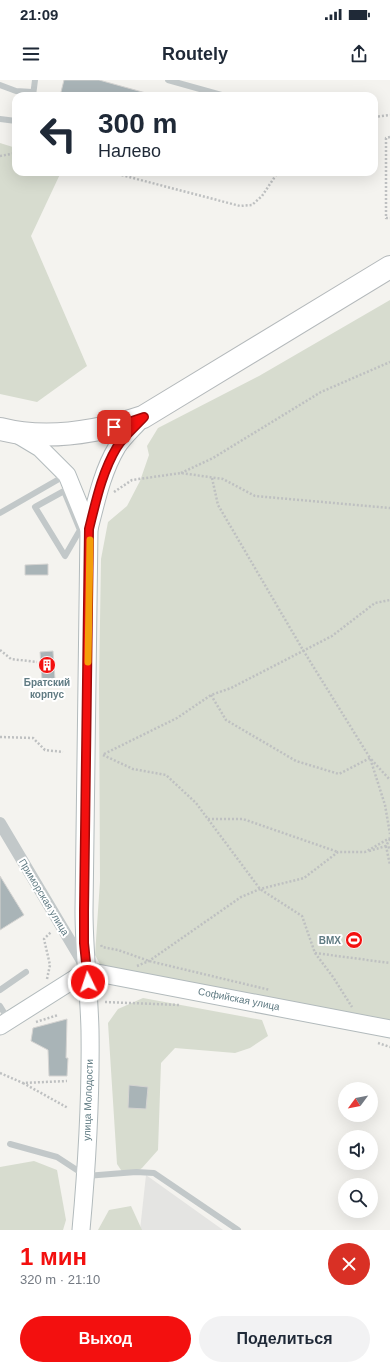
<!DOCTYPE html>
<html lang="ru">
<head>
<meta charset="utf-8">
<style>
  body { margin:0; font-family:Arial,sans-serif; background:#f2f2f3; color:#1f2937; height:100vh; display:flex; flex-direction:column; font-size:15px; white-space:nowrap }
  * { box-sizing:border-box; margin:0 }
  p { font-size:13px; color:#747a83 }
  .icon { flex:none; width:22px; height:22px; fill:none; stroke:currentColor; stroke-width:2; stroke-linecap:round; stroke-linejoin:round }
  .map { position:relative; height:1150px; overflow:hidden }
  .drawer { display:flex; flex-direction:column; background:#fff; flex:1 }
  .drawer>* { flex:none }
  .guide { position:absolute; left:12px; top:12px; width:366px; height:84px; border-radius:12px; box-shadow:0 4px 16px #0002; background:#fff; color:#1f2937; overflow:hidden }
  .needle { width:26px; rotate:238deg }
  .tools { position:absolute; left:338px; top:1002px; display:grid; gap:8px }
  .tools a { display:grid; place-items:center; width:40px; height:40px; border-radius:50%; background:#fff; box-shadow:0 4px 16px #0002; font-size:20px }
  .pin { position:absolute; display:grid; place-items:center; width:34px; height:34px; color:#fff; margin:-17px; border-radius:8px; box-shadow:0 2px 6px #0006 }
  .me { position:absolute; width:44px; margin:-22px; rotate:356deg; stroke-linejoin:round; filter:drop-shadow(0 0 3px #0008) }
  .turn { display:flex; align-items:center; gap:14px; height:84px; padding:0 20px; font-size:18px }
  .turn .icon { width:52px; height:52px; stroke-width:2.5 }
  .turn b { display:block; font-size:28px; line-height:34px }
  .round { display:grid; place-items:center; flex:none; width:42px; height:42px; border-radius:21px; background:#f2f2f3 }
  .headline { display:flex; align-items:center; justify-content:space-between; height:68px; padding:0 20px }
  h1 { font-size:24px; font-weight:700; line-height:30px; color:#f3100f }
  .primary-button { display:flex; gap:8px; margin-top:auto; padding:8px 20px }
  .primary-button a { flex:1; height:46px; border-radius:24px; background:#f3100f; color:#fff; font-size:16px; font-weight:700; line-height:46px; text-align:center }
  .primary-button a+a { background:#f2f2f3; color:#1f2937 }
  .status { display:flex; justify-content:space-between; align-items:center; height:28px; padding:0 20px; background:#fff; direction:ltr }
  .status svg { height:11px; fill:currentColor }
  header { display:flex; justify-content:space-between; align-items:center; height:52px; padding:0 20px; background:#fff; font-size:18px; font-weight:700 }
  .map>svg:first-child { display:block }
</style>
</head>
<body>
<div class="status"><b>21:09</b><svg viewBox="0 0 49 12"><path d="M0 12V9h3v3zM5 12V6h3v6zM10 12V3h3v9zM15 12V0h3v12zM26 1h20v11H26zM47 4h2v5h-2z"/></svg></div>
<header><svg class="icon" aria-label="menu" viewBox="0 0 24 24"><path d="M4 6h16M4 12h16M4 18h16"/></svg>Routely<svg class="icon" aria-label="share" viewBox="0 0 24 24"><path d="M12 15V3M7 8l5-5 5 5M5 13v7h14v-7"/></svg></header>
<div class="map">
<svg width="390" height="1150" viewBox="0 0 390 1150">
  <rect width="100%" height="100%" fill="#f4f3ef"/>
  <path fill="#e4e4e2" d="M146,1095L223,1150H140Z"/>
  <g fill="#d7dccf">
    <path d="M0,63L16,68V92H61L31,156L87,286L37,322L0,314Z"/>
    <path d="M390,220V947L101,886L95,875L100,801L99,604L101,479L108,442L127,426L140,401L149,375L147,366L158,348L259,296Z"/>
    <path d="M143,918L262,940L268,956L250,968L235,973L175,968L161,983L158,1070L142,1088L136,1092L123,1093L117,1084L108,943L118,929Z"/>
    <path d="M34,1081L57,1090L66,1140L63,1150H0V1087Z"/>
    <path d="M131,1126L142,1150H98L109,1130Z"/>
  </g>
  <g fill="#a9b4b7" stroke="#d5d4d2">
    <path d="M64,0H99L146,13L145,16H60Z"/>
    <path d="M48,484V495H25V485Z"/>
    <path d="M53,571L55,599L42,600L40,572Z"/>
    <path d="M0,796L24,835L0,850Z"/>
    <path d="M67,939L66,978H68L67,996H49L48,970L31,961L33,948Z"/>
    <path d="M129,1005L148,1007L146,1029L128,1028Z"/>
  </g>
  <g fill="none" stroke-linecap="round" stroke-linejoin="round">
    <g stroke="#b2babc" stroke-width="19">
      <g id="secondary">
        <path d="M15,353L40,368L67,395L89,449"/>
        <path d="M87,891L390,949"/>
        <path d="M0,946L87,891"/>
        <path d="M81,1150C87,1084 91,1016 90,950C89,910 84,871 84,831L89,449C96,422 102,392 117,367C124,356 135,347 143,337"/>
      </g>
    </g>
    <g stroke="#b4b9bb" stroke-width="24">
      <path id="highway" d="M0,349C47,361 98,352 143,337L390,187"/>
    </g>
    <g stroke="#bec0c1" stroke-width="2.5" stroke-dasharray="2 2" stroke-linecap="butt">
      <path d="M374,37L390,35"/>
      <path d="M390,57L386,58V138H390"/>
      <path d="M0,76L16,73"/>
      <path d="M110,92L240,126L252,125L262,116L278,92"/>
      <path d="M181,393L213,378L321,312L390,282"/>
      <path d="M212,398L218,425L303,570L370,678L385,725L390,754"/>
      <path d="M114,412L132,400L181,393L223,399L255,416L390,428"/>
      <path d="M0,570L11,579L37,582"/>
      <path d="M211,615L226,640L296,681L339,694L370,678L390,700"/>
      <path d="M0,657L33,658L45,670L63,672"/>
      <path d="M104,674L177,638L211,615L231,608L332,556L375,523L390,520"/>
      <path d="M103,675L133,689L166,695L196,723L260,809L302,836L315,873L333,897L352,927"/>
      <path d="M208,739H243L338,772"/>
      <path d="M390,759L386,766L390,785"/>
      <path d="M369,771L386,766L390,768"/>
      <path d="M101,865L102,867L118,870L149,881L270,910"/>
      <path d="M315,873L390,883"/>
      <path d="M137,886L149,881L241,817L260,809L304,798L338,772H365L390,758"/>
      <path d="M47,899L50,885L44,859L51,852"/>
      <path d="M105,922L180,925"/>
      <path d="M36,942L58,935"/>
      <path d="M378,963L390,967"/>
      <path d="M0,993L23,1003L67,1001"/>
      <path d="M23,1003L68,1028"/>
    </g>
    <g stroke="#c2c8c9" stroke-width="6">
      <path d="M168,0L225,16"/>
      <path d="M0,5L16,11L32,12"/>
      <path d="M33,16L35,0"/>
      <path d="M0,39L16,41"/>
      <path d="M64,411L80,450L65,476L35,427Z"/>
      <path d="M0,433L66,395"/>
      <path d="M0,910L26,892"/>
      <path d="M0,926L8,939"/>
      <path d="M10,1064L57,1077L86,1096L136,1092L154,1093L238,1150"/>
    </g>
    <path stroke="#c2c8c9" stroke-width="12" d="M0,743L85,886"/>
    <use href="#secondary" stroke="#fff" stroke-width="17"/>
    <use href="#highway" stroke="#fff" stroke-width="22"/>
  </g>
  <g fill="none" stroke-linecap="round" stroke-linejoin="round">
    <g stroke="#9e0a0a" stroke-width="10">
      <path id="route" d="M88,902L84,863V831L89,449C96,421 102,392 117,367C124,356 135,347 144,337L114,347"/>
    </g>
    <use href="#route" stroke="#f3100f" stroke-width="7"/>
    <path stroke="#f59e0b" stroke-width="7" d="M88,582L90,460"/>
  </g>
  <defs>
    <g id="building-disc" transform="scale(0.9)"><circle r="9.5" fill="#f3100f" stroke="#fff"/><path d="M-4-6H4V6H1V3H-1V6H-4ZM-2.5-4.3h1.7v1.8h-1.7ZM.8-4.3h1.7v1.8H.8ZM-2.5-1h1.7V.8h-1.7ZM.8-1h1.7V.8H.8Z" fill="#fff"/></g>
    <g id="stadium-disc" transform="scale(0.9)"><circle r="9.5" fill="#f3100f" stroke="#fff"/><path d="M0-5a6.5 5 0 1 0 0 10a6.5 5 0 1 0 0-10ZM-3.5-1.8h7v3.6h-7Z" fill="#fff"/></g>
  </defs>
  <g fill-rule="evenodd">
    <use href="#building-disc" x="47" y="585"/>
    <use href="#stadium-disc" x="354" y="860"/>
  </g>
  <g text-anchor="middle" dominant-baseline="central" stroke-width="4" stroke-linejoin="round" paint-order="stroke">
    <g font-size="10" font-weight="bold" fill="#607b83" stroke="#fff">
      <text x="47" y="602">Братский<tspan x="47" dy="12">корпус</tspan></text>
      <text x="341" y="860" text-anchor="end">BMX</text>
    </g>
    <g font-size="10" fill="#607b83" stroke="#fff">
      <text transform="translate(44 817) rotate(59)">Приморская улица</text>
      <text transform="translate(239 919) rotate(11)">Софийская улица</text>
      <text transform="translate(88 1020) rotate(-88)">улица Молодости</text>
    </g>
  </g>
</svg>
<div class="tools">
<a><svg class="needle" viewBox="-14 -14 28 28"><path d="M0-13l5 13h-10z" fill="#e53935"/><path d="M0 13l5-13h-10z" fill="#747a83"/></svg></a>
<a><svg class="icon" aria-label="sound" viewBox="0 0 24 24"><path d="M4 9h4l5-4v14l-5-4H4zM17 9q2 3 0 6"/></svg></a>
<a><svg class="icon" aria-label="search" viewBox="0 0 24 24"><circle cx="10" cy="10" r="6"/><path d="M15 15l6 6"/></svg></a>
</div>
<div class="pin" style="left:114px;top:347px;background:#d93025"><svg class="icon" aria-label="arrive" viewBox="0 0 24 24"><path d="M6 21V4h12l-3 4 3 4H6"/></svg></div>
<svg class="me" style="left:88px;top:902px" viewBox="-20 -20 40 40"><circle r="17" fill="#f3100f" stroke="#fff" stroke-width="3"/><path d="M0-11L8 9 0 5-8 9z" fill="#fff"/></svg>
<div class="guide">
<div class="turn"><svg class="icon" aria-label="left" viewBox="0 0 24 24"><path d="M17 20v-9H6M10 6l-5 5 5 5"/></svg><div><b>300 m</b>Налево</div></div>
</div>
</div>
<section class="drawer">
<div class="headline"><div><h1>1 мин</h1><p>320 m · 21:10</p></div><a class="round" style="background:#d93025;color:#fff"><svg class="icon" aria-label="close" viewBox="0 0 24 24"><path d="M6 6l12 12M18 6L6 18"/></svg></a></div>
<div class="primary-button"><a>Выход</a><a>Поделиться</a></div>
</section>
</body>
</html>
